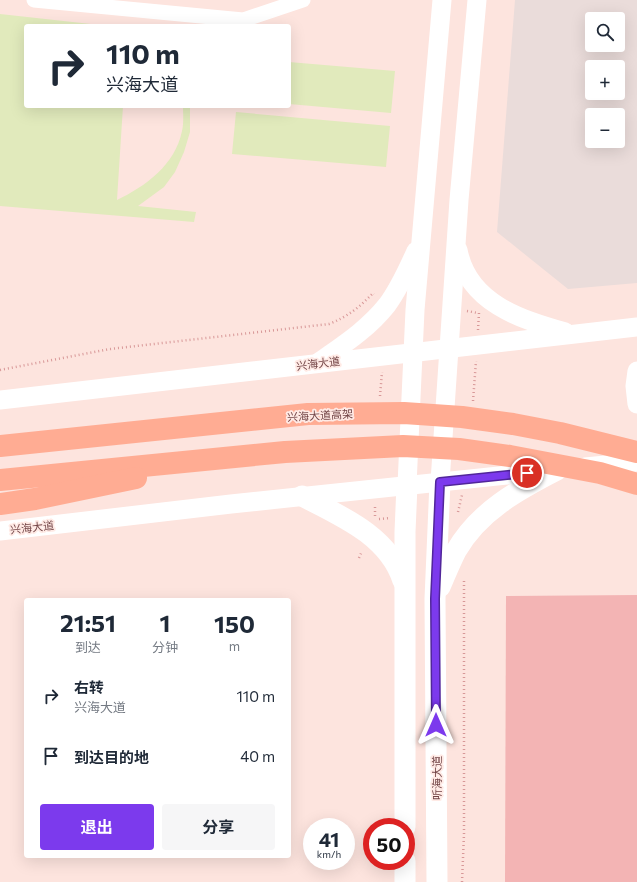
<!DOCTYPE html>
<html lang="zh">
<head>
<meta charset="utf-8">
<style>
  body { margin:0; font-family:Commissioner,"Noto Sans SC",sans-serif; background:#f6f6f7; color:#1f2937; height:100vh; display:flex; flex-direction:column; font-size:15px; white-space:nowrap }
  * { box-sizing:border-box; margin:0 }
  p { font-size:13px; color:#747a83 }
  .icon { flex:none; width:22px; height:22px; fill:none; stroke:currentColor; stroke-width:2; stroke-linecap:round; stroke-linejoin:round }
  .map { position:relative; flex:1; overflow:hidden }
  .drawer { position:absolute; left:24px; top:598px; width:267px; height:260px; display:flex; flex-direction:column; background:#fff; border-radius:4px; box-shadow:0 4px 16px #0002 }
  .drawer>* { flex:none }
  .top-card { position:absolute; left:24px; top:24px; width:267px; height:84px; border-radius:4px; box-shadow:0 4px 16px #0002; background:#fff; color:#1f2937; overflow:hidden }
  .tools { position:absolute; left:585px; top:12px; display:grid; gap:8px }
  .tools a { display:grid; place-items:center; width:40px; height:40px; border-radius:4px; background:#fff; box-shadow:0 4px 16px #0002; font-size:20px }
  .speed { position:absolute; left:303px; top:818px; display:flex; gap:8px; font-size:20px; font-weight:700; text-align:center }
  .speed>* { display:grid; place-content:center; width:52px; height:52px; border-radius:50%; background:#fff; box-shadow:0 4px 16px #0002; line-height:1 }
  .speed small { font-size:10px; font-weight:400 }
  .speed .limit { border:6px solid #d22; background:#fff; color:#111 }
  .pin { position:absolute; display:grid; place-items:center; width:34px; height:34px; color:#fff; margin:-17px; border:2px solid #fff; border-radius:50%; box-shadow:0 1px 4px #0007 }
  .me { position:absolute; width:44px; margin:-22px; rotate:0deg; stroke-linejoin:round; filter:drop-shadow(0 0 3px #0008) }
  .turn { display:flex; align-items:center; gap:14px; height:84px; padding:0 16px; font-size:18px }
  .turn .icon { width:52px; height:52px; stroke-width:2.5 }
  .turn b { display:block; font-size:28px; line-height:34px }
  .eta { display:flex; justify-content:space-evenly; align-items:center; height:68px; text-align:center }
  .eta b { font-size:24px; font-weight:700; line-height:28px }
  .button { display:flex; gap:8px; margin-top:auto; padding:8px 16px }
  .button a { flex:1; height:46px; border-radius:4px; background:#7c3aed; color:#fff; font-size:16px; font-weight:700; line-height:46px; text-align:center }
  .button a+a { background:#f6f6f7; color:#1f2937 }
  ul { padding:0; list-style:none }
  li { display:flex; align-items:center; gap:12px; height:60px; padding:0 16px }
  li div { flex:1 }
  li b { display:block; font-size:15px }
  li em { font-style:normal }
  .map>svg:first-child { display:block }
</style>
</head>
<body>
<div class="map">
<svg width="637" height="882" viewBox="0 0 637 882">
  <rect width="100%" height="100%" fill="#fde4de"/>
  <path fill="#eadcda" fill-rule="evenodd" d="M515,0H637V283L568,289L497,232ZM592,19H618V45H592ZM592,67H618V93H592ZM592,115H618V141H592Z"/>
  <g fill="#e1eabc">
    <path d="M0,14L109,26H26V106H123L117,200C146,186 175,165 182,131C184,123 183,114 183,106H190V132L184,152L175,172L164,187L138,206L196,212L194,222L0,206Z"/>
    <path d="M289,62L395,71L391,113L289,104Z"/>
    <path d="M236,112L390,126L386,167L232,154Z"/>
  </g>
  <path fill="#f3b4b4" d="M637,595V882H505L506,596Z"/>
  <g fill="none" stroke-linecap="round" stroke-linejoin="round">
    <g stroke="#d89898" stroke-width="2.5" stroke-dasharray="1 3" stroke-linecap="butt">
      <path d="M467,311L478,313"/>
      <path d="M478,330L479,313"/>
      <path d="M0,370L110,349L329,324C347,317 360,307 373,293L374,294"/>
      <path d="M380,396L382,372"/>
      <path d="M473,401L476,361"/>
      <path d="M458,512L462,495"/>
      <path d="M375,516V505"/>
      <path d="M379,519L390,518"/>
      <path d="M359,558L362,551"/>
      <path d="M462,882L464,834V579"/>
    </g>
    <path stroke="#fff" stroke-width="15" d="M34,0L243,20L303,0"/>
    <g stroke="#fff" stroke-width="19">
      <path d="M458,250C468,303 520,319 565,332"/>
      <path d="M319,362C343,345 368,329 387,305C399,289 408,269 416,251"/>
      <path d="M637,371L635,386L637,404"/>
      <path d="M0,400L637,327"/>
      <path d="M585,467L637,462"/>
      <path d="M440,482L459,200L477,0"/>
      <path d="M407,485L415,310L442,0"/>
      <path d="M0,531L231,504L556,470"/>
    </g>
    <g stroke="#fff" stroke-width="21">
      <path d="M302,496C341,516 389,536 403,581"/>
      <path d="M440,587C445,575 450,563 456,551C479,511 518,490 557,470"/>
      <path d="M405,827V532L407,485"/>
      <path d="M405,882V861"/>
      <path d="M437,882L435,599L440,482"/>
    </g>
    <g stroke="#ffac93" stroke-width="22">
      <path d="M0,446L308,414L404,413L462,417L513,424L560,433L637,452"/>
      <path d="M0,480L285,452L403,446L459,449L510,456L600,473L637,484"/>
      <path d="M0,504L35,499L136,478"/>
    </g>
  </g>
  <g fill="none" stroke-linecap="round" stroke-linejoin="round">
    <g stroke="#51269a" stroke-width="10">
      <path id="route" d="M436,725L435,599L440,482L527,473"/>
    </g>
    <use href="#route" stroke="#7c3aed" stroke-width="7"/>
  </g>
  <g text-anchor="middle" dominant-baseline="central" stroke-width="3.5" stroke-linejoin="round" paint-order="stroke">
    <g font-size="11" fill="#734547" stroke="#ffeae5">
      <text transform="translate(318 363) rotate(-7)">兴海大道</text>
      <text transform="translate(320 415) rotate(-3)">兴海大道高架</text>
      <text transform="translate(32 527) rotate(-6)">兴海大道</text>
      <text transform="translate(436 778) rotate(-90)">听海大道</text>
    </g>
  </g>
</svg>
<div class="tools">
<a><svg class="icon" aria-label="search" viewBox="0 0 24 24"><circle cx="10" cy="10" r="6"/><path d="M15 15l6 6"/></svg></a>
<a>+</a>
<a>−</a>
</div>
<div class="speed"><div>41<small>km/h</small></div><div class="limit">50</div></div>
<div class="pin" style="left:527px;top:473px;background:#d93025"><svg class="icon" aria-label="arrive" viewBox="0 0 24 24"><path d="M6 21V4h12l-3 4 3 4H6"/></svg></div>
<svg class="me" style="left:436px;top:725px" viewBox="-20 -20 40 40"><path d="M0-17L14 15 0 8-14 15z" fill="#7c3aed" stroke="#fff" stroke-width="4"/></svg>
<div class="top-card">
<div class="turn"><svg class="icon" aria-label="right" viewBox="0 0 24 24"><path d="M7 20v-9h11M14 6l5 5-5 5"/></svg><div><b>110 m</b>兴海大道</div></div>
</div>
<section class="drawer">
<div class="eta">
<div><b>21:51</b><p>到达</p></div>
<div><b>1</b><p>分钟</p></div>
<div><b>150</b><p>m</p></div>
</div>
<ul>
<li><svg class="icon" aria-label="right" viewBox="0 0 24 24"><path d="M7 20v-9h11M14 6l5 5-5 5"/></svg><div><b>右转</b><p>兴海大道</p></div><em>110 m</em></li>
<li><svg class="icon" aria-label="arrive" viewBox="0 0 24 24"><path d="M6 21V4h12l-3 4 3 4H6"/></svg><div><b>到达目的地</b></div><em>40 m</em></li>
</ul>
<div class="button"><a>退出</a><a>分享</a></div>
</section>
</div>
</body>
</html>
